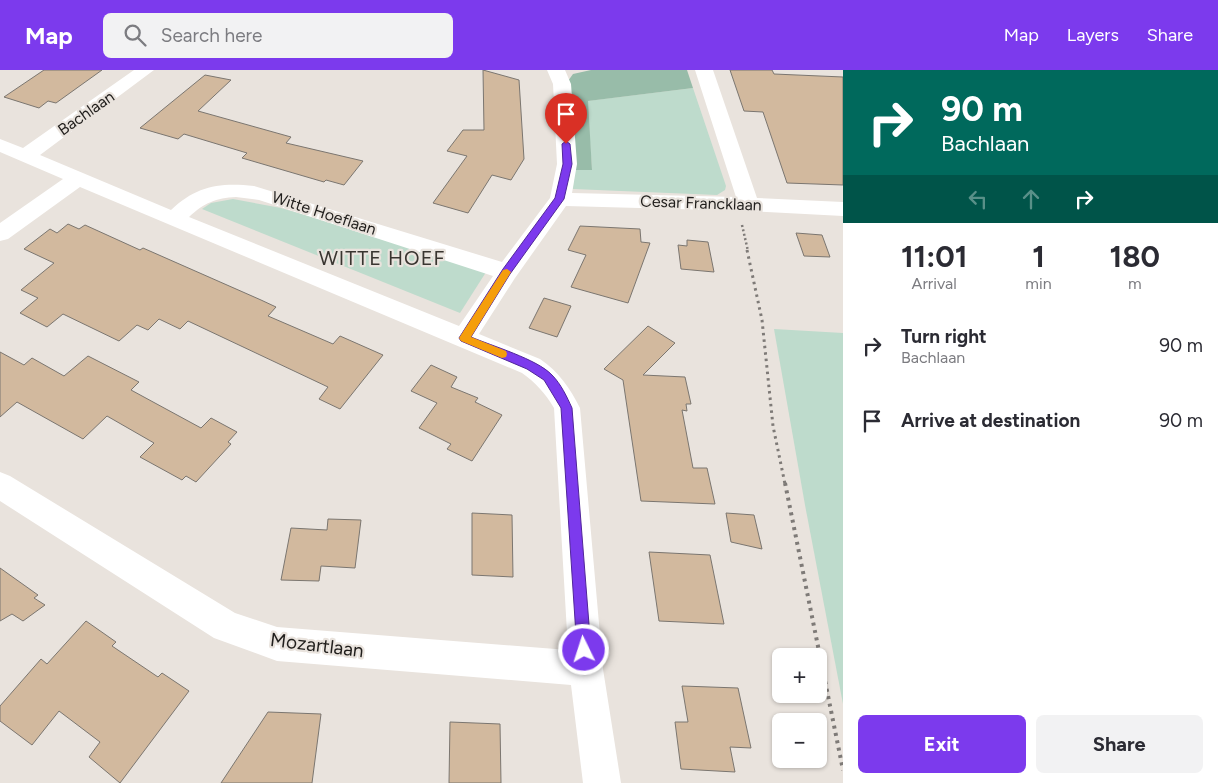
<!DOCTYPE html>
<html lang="en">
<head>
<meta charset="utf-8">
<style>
  body { margin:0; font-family:Figtree,sans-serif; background:#f2f2f3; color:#2b2b33; height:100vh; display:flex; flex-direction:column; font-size:19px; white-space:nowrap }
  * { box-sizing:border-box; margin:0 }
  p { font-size:16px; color:#7c7c81 }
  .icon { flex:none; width:28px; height:28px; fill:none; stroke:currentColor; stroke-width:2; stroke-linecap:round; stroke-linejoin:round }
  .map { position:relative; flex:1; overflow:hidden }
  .details { display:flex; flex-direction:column; background:#fff; width:375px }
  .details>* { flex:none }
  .top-card { background:#00695c; color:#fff; overflow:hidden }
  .controls { position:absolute; left:772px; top:578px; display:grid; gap:10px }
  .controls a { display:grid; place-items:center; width:55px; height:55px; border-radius:8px; background:#fff; box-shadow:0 1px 4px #0004; font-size:25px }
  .pin { position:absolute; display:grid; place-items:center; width:42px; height:42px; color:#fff; margin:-51px -21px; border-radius:50% 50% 50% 0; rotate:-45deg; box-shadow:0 0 5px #0007 }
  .pin .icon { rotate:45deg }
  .me { position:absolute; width:55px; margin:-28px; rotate:356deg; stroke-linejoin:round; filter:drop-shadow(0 0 4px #0008) }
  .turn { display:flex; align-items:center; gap:18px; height:105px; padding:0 15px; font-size:22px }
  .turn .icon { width:65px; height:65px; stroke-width:2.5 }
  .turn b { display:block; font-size:35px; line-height:42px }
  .lanes { display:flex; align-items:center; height:48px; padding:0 15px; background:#0003; justify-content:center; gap:25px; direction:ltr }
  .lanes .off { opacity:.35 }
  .eta { display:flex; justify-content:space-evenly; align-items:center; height:85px; text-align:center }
  .eta b { font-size:30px; font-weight:700; line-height:35px }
  .primary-button { display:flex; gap:10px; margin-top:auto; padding:10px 15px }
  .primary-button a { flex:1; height:58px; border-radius:8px; background:#7c3aed; color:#fff; font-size:20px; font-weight:700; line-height:58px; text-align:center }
  .primary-button a+a { background:#f2f2f3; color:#2b2b33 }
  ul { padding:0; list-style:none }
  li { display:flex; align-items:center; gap:15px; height:75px; padding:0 15px }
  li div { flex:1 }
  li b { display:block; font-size:19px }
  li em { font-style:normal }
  header { display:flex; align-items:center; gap:30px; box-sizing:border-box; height:70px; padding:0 25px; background:#7c3aed; color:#fff }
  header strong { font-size:24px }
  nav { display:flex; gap:28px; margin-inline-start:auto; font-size:18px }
  .search { width:350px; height:45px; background:#f2f2f3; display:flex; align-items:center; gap:12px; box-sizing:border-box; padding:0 18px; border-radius:8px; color:#7c7c81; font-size:19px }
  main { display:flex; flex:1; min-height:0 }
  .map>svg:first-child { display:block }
</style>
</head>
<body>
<header>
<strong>Map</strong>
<div class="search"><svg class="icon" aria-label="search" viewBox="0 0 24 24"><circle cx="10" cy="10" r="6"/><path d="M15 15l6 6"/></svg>Search here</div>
<nav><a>Map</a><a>Layers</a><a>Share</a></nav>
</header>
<main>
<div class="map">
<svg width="843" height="713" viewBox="0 0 843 713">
  <rect width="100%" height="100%" fill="#e9e3dd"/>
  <g fill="#bedbcc">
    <path d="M693,18L726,116L725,120L717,125L573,119L574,100L592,99L587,31Z"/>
    <path d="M233,129L281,138L488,199L460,243L202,139L211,133Z"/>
    <path d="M774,259L843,263V634L805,435Z"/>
  </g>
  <path fill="#98bca9" d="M591,0H687L693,18L588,31L592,100H574L568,11L573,4Z"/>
  <g fill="#d2b99e" stroke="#7b7670">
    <path d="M44,0H102L56,33L48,31L39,38L4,27Z"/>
    <path d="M483,0L519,10L524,89L511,110L492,105L468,143L433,133L467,86L447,81L463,60H484Z"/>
    <path d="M730,0H772L774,4L843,7V115L787,113L763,42L744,41Z"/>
    <path d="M205,5L231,10L198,41L291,67L286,73L363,91L344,115L326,110L324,112L242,88L247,83L184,64L178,69L140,58Z"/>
    <path d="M68,154L79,159L85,155L140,180L143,178L261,230L276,237L268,246L333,274L340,266L383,285L340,339L319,329L328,317L188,251L180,259L159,249L148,260L137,255L119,271L63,244L47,257L20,243L38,228L21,220L54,193L24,179L50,159L57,163Z"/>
    <path d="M580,156L640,159L641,172L650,173L628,233L571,217L586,185L568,180Z"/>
    <path d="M796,163L822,165L830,187L804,186Z"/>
    <path d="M687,170L708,172L714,202L681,199L678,175L687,176Z"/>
    <path d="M544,228L571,236L557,267L529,258Z"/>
    <path d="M648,256L675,273L643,305L685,307L691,334H686L687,341L682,340L693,398H707L715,434L641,431L623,310L604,299Z"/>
    <path d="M0,282L24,295L32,288L64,306L88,286L139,312L131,320L201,358L211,348L237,362L228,372L231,374L196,412L186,406L182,410L140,387L154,373L107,346L83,369L17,332L0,347Z"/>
    <path d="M431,295L457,307L451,317L478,328L475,332L502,345L472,391L447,379L451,374L419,358L437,333L411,321Z"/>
    <path d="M472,443L512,445L513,507L472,505Z"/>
    <path d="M726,443L754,445L762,479L731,472Z"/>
    <path d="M328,449L361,450L355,498L321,496L319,511L281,510L291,458L327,460Z"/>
    <path d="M649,482L710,485L724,554L659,551Z"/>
    <path d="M0,498L38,525L34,528L45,535L23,551L12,544L0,551Z"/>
    <path d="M86,551L116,572L112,576L158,607L162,603L189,621L120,713L89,687L100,672L59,641L32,675L0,651V636L41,589L47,594Z"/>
    <path d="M682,616L738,618L751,678L730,677L735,702L681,699L675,652H688Z"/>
    <path d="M268,642L321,644L312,713H221Z"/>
    <path d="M450,652L500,654L501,713H449Z"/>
  </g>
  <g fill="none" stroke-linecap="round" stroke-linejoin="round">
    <path stroke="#7e7a77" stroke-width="2.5" stroke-dasharray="2 2.5" stroke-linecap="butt" d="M742,155L748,181"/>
    <path stroke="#7e7a77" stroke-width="3" stroke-dasharray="2.5 4" stroke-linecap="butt" d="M747,180L762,250L773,356L785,414"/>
    <path stroke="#7e7a77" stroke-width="4" stroke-dasharray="3 4.5" stroke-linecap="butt" d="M785,413L843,700"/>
    <path fill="#fff" fill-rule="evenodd" d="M134,0H154L40,85L171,140C196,116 220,112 254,116L502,192L550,128L557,94L553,14L547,0H565L571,14L577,94L572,123L736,127L695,0H713L757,128L843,132V146L749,141L566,136L515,208L479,264L540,289C559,302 570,318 580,338L603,599L621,713H583L571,615L277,591L214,568L0,431V402L10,406L235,543L277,557L568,580L554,338C545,323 536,313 522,303L80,117L8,169L0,171V153L63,109L0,82V69L23,78ZM236,127L259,130L493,206L459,256L189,147C204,133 216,128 236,127Z"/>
  </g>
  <path fill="#7c3aed" stroke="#51269a" d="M566,71L570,74L572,94L564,129L510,204L471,267C492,276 537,289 552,305C561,314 567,327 572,338L591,580L589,585L584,587L579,585L577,580L561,338L544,310L527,299L461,271L459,268L503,199L555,128L563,94L562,74Z"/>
  <path fill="#f59e0b" d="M507,199L511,202L471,267L506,281L507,284L506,287L502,288L461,271L459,268L503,200Z"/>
  <g text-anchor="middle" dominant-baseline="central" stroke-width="4.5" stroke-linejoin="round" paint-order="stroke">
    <g font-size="16" fill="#201e1c" stroke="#e9e3dd">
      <text transform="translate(86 43) rotate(-35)">Bachlaan</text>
      <text transform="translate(701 133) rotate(2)">Cesar Francklaan</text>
      <text transform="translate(324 143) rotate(18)">Witte Hoeflaan</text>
    </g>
    <g font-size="19" fill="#201e1c" stroke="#e9e3dd">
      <text transform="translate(317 575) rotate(7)">Mozartlaan</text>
    </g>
    <g font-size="20" letter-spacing="1" fill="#393530" stroke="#e9e3dd">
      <text x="382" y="188">WITTE HOEF</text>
    </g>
  </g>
</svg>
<div class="controls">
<a>+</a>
<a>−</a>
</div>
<div class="pin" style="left:566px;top:74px;background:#d93025"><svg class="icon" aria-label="arrive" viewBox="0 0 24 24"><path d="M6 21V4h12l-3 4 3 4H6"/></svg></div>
<svg class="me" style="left:584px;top:580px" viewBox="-20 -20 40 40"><circle r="17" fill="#7c3aed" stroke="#fff" stroke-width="3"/><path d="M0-11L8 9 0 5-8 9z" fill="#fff"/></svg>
</div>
<section class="details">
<div class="top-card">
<div class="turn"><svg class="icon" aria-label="right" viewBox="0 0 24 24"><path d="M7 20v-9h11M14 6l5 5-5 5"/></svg><div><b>90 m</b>Bachlaan</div></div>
<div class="lanes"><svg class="icon off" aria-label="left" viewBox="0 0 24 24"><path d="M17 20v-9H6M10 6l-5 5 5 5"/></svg><svg class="icon off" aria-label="ahead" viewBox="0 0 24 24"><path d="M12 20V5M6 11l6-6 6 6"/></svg><svg class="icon" aria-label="right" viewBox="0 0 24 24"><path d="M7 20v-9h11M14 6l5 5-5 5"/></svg></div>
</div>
<div class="eta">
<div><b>11:01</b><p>Arrival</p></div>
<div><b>1</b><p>min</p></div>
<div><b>180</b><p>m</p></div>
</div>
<ul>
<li><svg class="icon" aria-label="right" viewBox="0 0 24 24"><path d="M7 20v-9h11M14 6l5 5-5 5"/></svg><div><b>Turn right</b><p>Bachlaan</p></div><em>90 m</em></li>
<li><svg class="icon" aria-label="arrive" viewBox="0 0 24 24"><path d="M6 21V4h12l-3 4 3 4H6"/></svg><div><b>Arrive at destination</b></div><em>90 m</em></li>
</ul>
<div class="primary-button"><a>Exit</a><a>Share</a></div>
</section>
</main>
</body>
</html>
